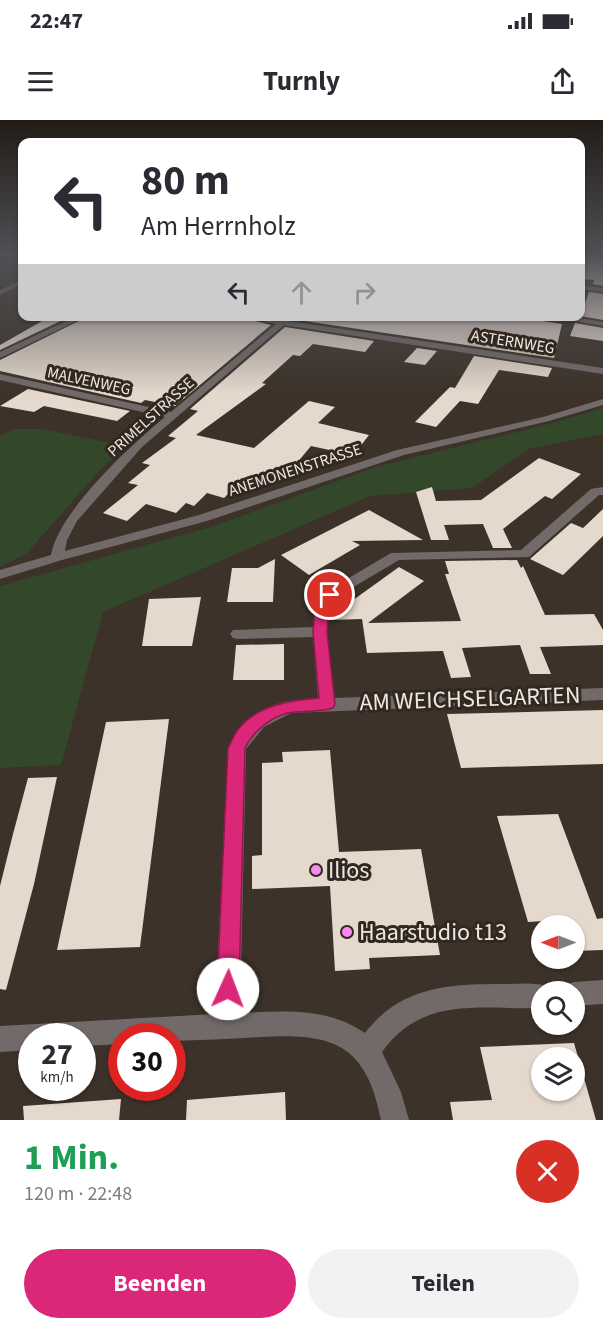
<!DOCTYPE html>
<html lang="de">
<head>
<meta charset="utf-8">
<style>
  body { margin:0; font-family:"Source Sans 3",sans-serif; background:#f2f2f3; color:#2b2b33; height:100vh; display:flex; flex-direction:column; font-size:22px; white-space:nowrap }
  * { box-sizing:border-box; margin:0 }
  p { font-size:20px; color:#7c7c81 }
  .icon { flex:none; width:33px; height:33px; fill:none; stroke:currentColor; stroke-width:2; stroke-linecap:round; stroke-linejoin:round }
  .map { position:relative; height:1000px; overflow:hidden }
  .details { display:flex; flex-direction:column; background:#fff; flex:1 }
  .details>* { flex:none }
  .guide { position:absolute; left:18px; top:18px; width:567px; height:183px; border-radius:12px; box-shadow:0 2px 4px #0004; background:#fff; color:#2b2b33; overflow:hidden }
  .needle { width:39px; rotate:270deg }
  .tools { position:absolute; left:531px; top:795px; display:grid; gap:12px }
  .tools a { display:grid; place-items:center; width:54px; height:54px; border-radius:50%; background:#fff; box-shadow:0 2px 4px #0004; font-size:30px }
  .speed { position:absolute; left:18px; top:903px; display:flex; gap:12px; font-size:30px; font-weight:700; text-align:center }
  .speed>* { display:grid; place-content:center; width:78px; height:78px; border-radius:50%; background:#fff; box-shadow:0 2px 4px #0004; line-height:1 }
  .speed small { font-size:15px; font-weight:400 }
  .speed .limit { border:9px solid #d22; background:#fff; color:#111 }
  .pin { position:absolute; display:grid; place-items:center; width:51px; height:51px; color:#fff; margin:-26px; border:3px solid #fff; border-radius:50%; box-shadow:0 2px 6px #0007 }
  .me { position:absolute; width:66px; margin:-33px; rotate:2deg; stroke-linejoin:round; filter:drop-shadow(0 0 4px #0008) }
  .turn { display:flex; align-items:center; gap:21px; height:126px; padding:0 24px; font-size:27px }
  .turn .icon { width:78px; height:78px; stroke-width:2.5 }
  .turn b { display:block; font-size:42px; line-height:51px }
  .lanes { display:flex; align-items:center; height:57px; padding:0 24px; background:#0003; justify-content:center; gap:30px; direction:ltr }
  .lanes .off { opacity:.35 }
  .round { display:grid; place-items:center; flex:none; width:63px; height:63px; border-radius:32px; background:#f2f2f3 }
  .head { display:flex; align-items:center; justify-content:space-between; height:102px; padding:0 24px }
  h1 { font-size:36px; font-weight:700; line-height:45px; color:#1e9e55 }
  .button { display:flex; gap:12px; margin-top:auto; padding:12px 24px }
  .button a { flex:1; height:69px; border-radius:36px; background:#db2777; color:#fff; font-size:24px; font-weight:700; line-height:69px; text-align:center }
  .button a+a { background:#f2f2f3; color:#2b2b33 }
  .status { display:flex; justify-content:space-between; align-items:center; height:42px; padding:0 30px; background:#fff; direction:ltr }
  .status svg { height:16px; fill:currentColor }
  header { display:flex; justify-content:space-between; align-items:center; height:78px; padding:0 24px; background:#fff; font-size:27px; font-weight:700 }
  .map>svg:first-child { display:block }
</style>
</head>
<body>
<div class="status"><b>22:47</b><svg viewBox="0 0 49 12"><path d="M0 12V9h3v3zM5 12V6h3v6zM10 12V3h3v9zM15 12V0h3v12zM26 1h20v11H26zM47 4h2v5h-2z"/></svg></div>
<header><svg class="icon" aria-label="menu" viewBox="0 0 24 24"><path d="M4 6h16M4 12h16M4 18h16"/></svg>Turnly<svg class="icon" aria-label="share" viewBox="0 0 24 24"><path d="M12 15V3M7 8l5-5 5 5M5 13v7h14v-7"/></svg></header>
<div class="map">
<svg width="603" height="1000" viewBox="0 0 603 1000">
  <rect width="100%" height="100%" fill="#3c3229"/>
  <g fill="#33472b">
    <path d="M603,288V314L529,329L472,368L370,376L103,492L61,645L0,648V466L211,407L376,347L549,304Z"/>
    <path d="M12,309H42L126,326L102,348L26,434L0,447V316Z"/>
  </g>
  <g fill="#e5d8cd" fill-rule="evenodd">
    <path d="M589,134H603V166L593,164L594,160L580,159V137L588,138Z"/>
    <path d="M589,172L603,174V200L580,196Z"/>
    <path d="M51,196H71L0,230V225Z"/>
    <path d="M89,196H235L271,205L175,286L145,280L141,283L0,251V240Z"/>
    <path d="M292,196H532L530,199L562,204L554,238L291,199Z"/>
    <path d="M575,203L603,208V221L570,216Z"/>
    <path d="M285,207L374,221L365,232L313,224L300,236L293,235L262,263L266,264L196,315L254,328L309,281L335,287L318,303L369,315L356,332L350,331L348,334L311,326L296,344L292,343L281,356L263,352L239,376L229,373L224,378L207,373L194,386L186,383L176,393L146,384L127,401L103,393L138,365L128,363L150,345L142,343L176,318L168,316L198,291L190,289Z"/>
    <path d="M417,228L437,231L425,245L404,242Z"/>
    <path d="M474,236L552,248L548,257L499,250L478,284L460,281L436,307L415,302L450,267L455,268Z"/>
    <path d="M28,269L130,291L117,301L44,286L34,292L0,286Z"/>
    <path d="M539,338L581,354L552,379L545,376L503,409L512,428H493L483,404L444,405L449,420H431L416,372L432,367L436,381L481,380Z"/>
    <path d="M603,389V416L563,455L530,439L571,403L583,408Z"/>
    <path d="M369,390L423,420L352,421L360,425L309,455L281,435Z"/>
    <path d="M275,439L273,482H227L232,448H258Z"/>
    <path d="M517,440L521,448L523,446L545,495L594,494L603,510V525L540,527L551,554H530L520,525L462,528L471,557L451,558L443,531L367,533L362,499L330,500L331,496L399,447L424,461L368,503L461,501L445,454H449L445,441Z"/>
    <path d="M201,477L192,526H142L149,479Z"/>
    <path d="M284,524V560H233L236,525Z"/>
    <path d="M603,590V644L461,648L447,594Z"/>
    <path d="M169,599L140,827L57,830L106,602Z"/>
    <path d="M330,630L339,732L421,729L440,835L369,838L370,849L335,851L330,766L252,769V736L262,735V643L283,642L282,632Z"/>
    <path d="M57,657L34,764L6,870L0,869V766L13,714L28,658Z"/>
    <path d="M558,694L597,799L603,798V830L574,831V806H545L544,801L528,802L497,696Z"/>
    <path d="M574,923L596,1000H453L450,982L492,980L480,927ZM542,938H574V970H542Z"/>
    <path d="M285,972L286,1000H186L187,980Z"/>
    <path d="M121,979L119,1000H24L23,986Z"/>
  </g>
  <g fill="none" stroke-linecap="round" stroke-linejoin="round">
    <g fill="#726a69" fill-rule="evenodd">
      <path d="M22,160V164L0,175V170Z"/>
      <path d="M77,196H87L0,238V232Z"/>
      <path d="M237,196L280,200L284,196H290L288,201L603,248V254L284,205L142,327L77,401L67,420L65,431L199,395L397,330L543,297L603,279V285L549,301L404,335L207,401L62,440L0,459V450L51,435C59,391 131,325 165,297L0,260V254L171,292L276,204Z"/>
      <path d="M546,196H568L603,202V206Z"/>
      <path d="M603,367V375H599L529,437L399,440L335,478C319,505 332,548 335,578L603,568V580L291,593L264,607L246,629L240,893C284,891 327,887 365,913C401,866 449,864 504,864C520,864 536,862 551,867L552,872H542V888C480,890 423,875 382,932L401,972L409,1000H381C366,923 332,913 260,917C231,919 202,920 172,921V916H122V924L82,926V916H32V930L0,932V906L215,894L228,628C248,588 277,580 318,578L313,517L238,519L233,518L230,514L233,510L313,507L315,488L325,472L391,433L521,430L591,369Z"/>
      <path d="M603,860V884L574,886V872H563L565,865L574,862Z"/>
    </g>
    <path fill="#726a69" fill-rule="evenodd" d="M580,165L603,168V172L580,169Z"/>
  </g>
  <linearGradient id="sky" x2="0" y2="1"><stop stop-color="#211c17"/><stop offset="0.49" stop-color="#504f54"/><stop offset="1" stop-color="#504f54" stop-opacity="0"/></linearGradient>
  <rect width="603" height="274" fill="url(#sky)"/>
  <path fill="#db2777" stroke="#8e194d" stroke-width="1.5" d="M330,470L337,475L329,488L327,512L335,584L333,588C321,592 307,591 294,592C274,594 253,611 245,628L239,869L236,877L228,880L220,877L217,869L228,628C232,621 235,612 240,607C259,585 292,580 319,578L313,512L315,488L326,472Z"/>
  <g fill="#f689ed" stroke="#322820" stroke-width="2">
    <circle cx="316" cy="750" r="6"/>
    <circle cx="347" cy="812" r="6"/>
  </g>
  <g text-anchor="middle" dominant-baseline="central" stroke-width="6" stroke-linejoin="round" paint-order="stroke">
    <g font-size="16" fill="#ede7e1" stroke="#322820">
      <text transform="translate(513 222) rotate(9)">ASTERNWEG</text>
      <text transform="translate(89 261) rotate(12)">MALVENWEG</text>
      <text transform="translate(151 297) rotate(-42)">PRIMELSTRASSE</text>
      <text transform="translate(295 350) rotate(-18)">ANEMONENSTRASSE</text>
    </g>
    <g font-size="24" fill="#ede7e1" stroke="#322820">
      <text transform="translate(470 579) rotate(-2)">AM WEICHSELGARTEN</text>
    </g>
    <g font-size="24" fill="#ede7e1" stroke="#322820" text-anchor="start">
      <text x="328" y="750">Ilios</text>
      <text x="359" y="812">Haarstudio t13</text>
    </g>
  </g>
</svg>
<div class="tools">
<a><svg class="needle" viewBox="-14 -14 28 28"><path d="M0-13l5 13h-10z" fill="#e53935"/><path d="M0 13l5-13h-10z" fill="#7c7c81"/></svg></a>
<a><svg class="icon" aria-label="search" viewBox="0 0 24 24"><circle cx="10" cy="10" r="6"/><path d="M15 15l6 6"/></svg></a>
<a><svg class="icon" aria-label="layers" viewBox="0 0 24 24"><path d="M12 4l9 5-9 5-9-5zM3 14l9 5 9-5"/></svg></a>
</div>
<div class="speed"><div>27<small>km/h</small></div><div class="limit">30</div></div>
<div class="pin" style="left:330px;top:475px;background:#d93025"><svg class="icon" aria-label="arrive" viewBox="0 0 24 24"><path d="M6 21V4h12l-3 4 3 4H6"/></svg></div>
<svg class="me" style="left:228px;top:869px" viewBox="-20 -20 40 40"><circle r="19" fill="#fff"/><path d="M0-13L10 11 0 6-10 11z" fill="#db2777"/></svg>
<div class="guide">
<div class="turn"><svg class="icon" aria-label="left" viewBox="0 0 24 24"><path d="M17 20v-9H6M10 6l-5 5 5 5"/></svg><div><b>80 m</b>Am Herrnholz</div></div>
<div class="lanes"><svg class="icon" aria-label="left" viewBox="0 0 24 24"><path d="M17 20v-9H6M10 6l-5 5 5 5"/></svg><svg class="icon off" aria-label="ahead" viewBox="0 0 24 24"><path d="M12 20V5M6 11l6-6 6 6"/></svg><svg class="icon off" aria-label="right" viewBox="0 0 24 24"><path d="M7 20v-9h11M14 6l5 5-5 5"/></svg></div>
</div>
</div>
<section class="details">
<div class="head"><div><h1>1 Min.</h1><p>120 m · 22:48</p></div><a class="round" style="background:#d93025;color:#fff"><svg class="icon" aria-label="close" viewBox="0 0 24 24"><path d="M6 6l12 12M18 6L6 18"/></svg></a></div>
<div class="button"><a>Beenden</a><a>Teilen</a></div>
</section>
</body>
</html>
